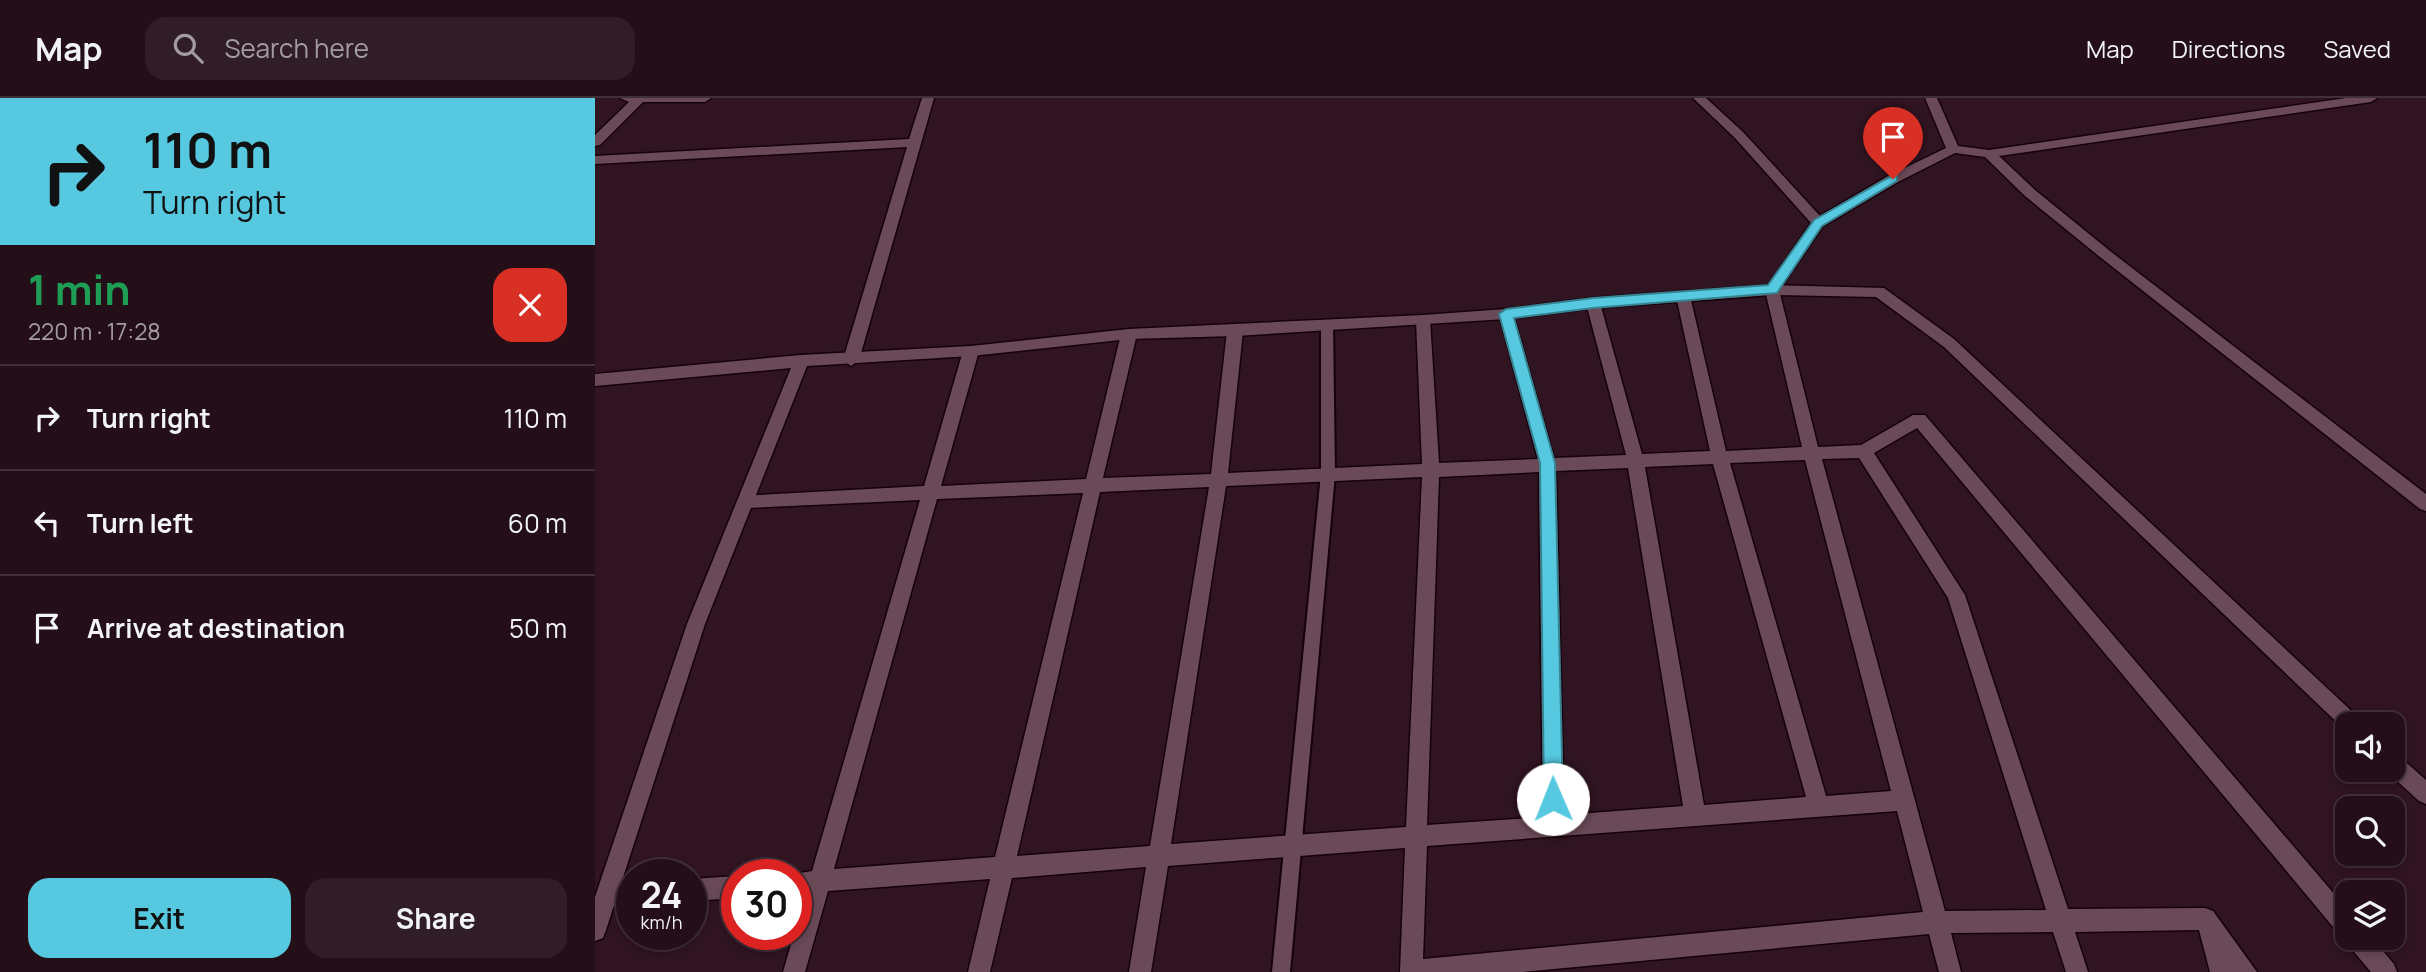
<!DOCTYPE html>
<html lang="en">
<head>
<meta charset="utf-8">
<style>
  body { margin:0; font-family:Manrope,sans-serif; background:#301d26; color:#f1f3f6; height:100vh; display:flex; flex-direction:column; font-size:26px; white-space:nowrap }
  * { box-sizing:border-box; margin:0 }
  p { font-size:23px; color:#a39ca2 }
  .icon { flex:none; width:38px; height:38px; fill:none; stroke:currentColor; stroke-width:2; stroke-linecap:round; stroke-linejoin:round }
  .map { position:relative; flex:1; overflow:hidden }
  .drawer { display:flex; flex-direction:column; background:#240f19; width:595px }
  .drawer>* { flex:none }
  .top-card { background:#56c9e1; color:#111; overflow:hidden }
  .controls { position:absolute; left:1740px; top:614px; display:grid; gap:14px }
  .controls a { display:grid; place-items:center; width:70px; height:70px; border-radius:14px; background:#240f19; box-shadow:0 4px 10px #0003,0 0 0 2px #412f38; font-size:35px }
  .speed { position:absolute; left:21px; top:761px; display:flex; gap:14px; font-size:35px; font-weight:700; text-align:center }
  .speed>* { display:grid; place-content:center; width:91px; height:91px; border-radius:50%; background:#240f19; box-shadow:0 4px 10px #0003,0 0 0 2px #412f38; line-height:1 }
  .speed small { font-size:18px; font-weight:400 }
  .speed .limit { border:10px solid #d22; background:#fff; color:#111 }
  .pin { position:absolute; display:grid; place-items:center; width:60px; height:60px; color:#fff; margin:-72px -30px; border-radius:50% 50% 50% 0; rotate:-45deg; box-shadow:0 0 7px #0007 }
  .pin .icon { rotate:45deg }
  .me { position:absolute; width:77px; margin:-38px; rotate:359deg; stroke-linejoin:round; filter:drop-shadow(0 0 5px #0008) }
  .turn { display:flex; align-items:center; gap:24px; height:147px; padding:0 28px; font-size:32px }
  .turn .icon { width:91px; height:91px; stroke-width:2.5 }
  .turn b { display:block; font-size:49px; line-height:60px }
  .round { display:grid; place-items:center; flex:none; width:74px; height:74px; border-radius:21px; background:#301d26 }
  .head { display:flex; align-items:center; justify-content:space-between; height:119px; padding:0 28px }
  h1 { font-size:42px; font-weight:700; line-height:52px; color:#1e9e55 }
  .cta { display:flex; gap:14px; margin-top:auto; padding:14px 28px }
  .cta a { flex:1; height:80px; border-radius:21px; background:#56c9e1; color:#111; font-size:28px; font-weight:700; line-height:80px; text-align:center }
  .cta a+a { background:#301d26; color:#f1f3f6 }
  ul { padding:0; list-style:none }
  li { display:flex; align-items:center; gap:21px; height:105px; padding:0 28px; border-top:2px solid #412f38 }
  li div { flex:1 }
  li b { display:block; font-size:26px }
  li em { font-style:normal }
  header { display:flex; align-items:center; gap:42px; box-sizing:border-box; height:98px; padding:0 35px; background:#240f19; border-bottom:2px solid #412f38 }
  header strong { font-size:33px }
  nav { display:flex; gap:38px; margin-inline-start:auto; font-size:24px }
  .search { width:490px; height:63px; background:#301d26; display:flex; align-items:center; gap:18px; box-sizing:border-box; padding:0 24px; border-radius:21px; color:#a39ca2; font-size:26px }
  main { display:flex; flex:1; min-height:0 }
  .map>svg:first-child { display:block }
</style>
</head>
<body>
<header>
<strong>Map</strong>
<div class="search"><svg class="icon" aria-label="search" viewBox="0 0 24 24"><circle cx="10" cy="10" r="6"/><path d="M15 15l6 6"/></svg>Search here</div>
<nav><a>Map</a><a>Directions</a><a>Saved</a></nav>
</header>
<main>
<section class="drawer">
<div class="top-card">
<div class="turn"><svg class="icon" aria-label="right" viewBox="0 0 24 24"><path d="M7 20v-9h11M14 6l5 5-5 5"/></svg><div><b>110 m</b>Turn right</div></div>
</div>
<div class="head"><div><h1>1 min</h1><p>220 m · 17:28</p></div><a class="round" style="background:#d93025;color:#fff"><svg class="icon" aria-label="close" viewBox="0 0 24 24"><path d="M6 6l12 12M18 6L6 18"/></svg></a></div>
<ul>
<li><svg class="icon" aria-label="right" viewBox="0 0 24 24"><path d="M7 20v-9h11M14 6l5 5-5 5"/></svg><div><b>Turn right</b></div><em>110 m</em></li>
<li><svg class="icon" aria-label="left" viewBox="0 0 24 24"><path d="M17 20v-9H6M10 6l-5 5 5 5"/></svg><div><b>Turn left</b></div><em>60 m</em></li>
<li><svg class="icon" aria-label="arrive" viewBox="0 0 24 24"><path d="M6 21V4h12l-3 4 3 4H6"/></svg><div><b>Arrive at destination</b></div><em>50 m</em></li>
</ul>
<div class="cta"><a>Exit</a><a>Share</a></div>
</section>
<div class="map">
<svg width="1831" height="874" viewBox="0 0 1831 874">
  <rect width="100%" height="100%" fill="#301421"/>
  <g fill="none" stroke-linecap="round" stroke-linejoin="round">
    <g stroke="#16010b" stroke-width="4">
      <path id="lane" d="M732,222L738,226L740,376L695,874H677L726,376V226Z"/>
    </g>
    <g stroke="#16010b" stroke-width="3">
      <g id="street">
        <path d="M25,0H116L110,4H48L5,47L0,48V37L34,4Z"/>
        <path d="M327,0H339L264,262L256,268L248,262L312,49L0,66V58L314,41Z"/>
        <path d="M1098,0H1111L1148,34L1225,118L1293,78L1351,50L1330,0H1342L1363,48L1394,52L1751,0H1782L1776,4L1404,58L1440,92L1515,153L1831,396V413L1825,411L1505,159L1430,98L1390,59L1360,55L1303,84L1228,128L1184,192L1223,349L1266,347L1318,317H1330L1752,811V840H1777L1799,866L1802,874H1776L1754,848L1751,839L1744,836L1322,330L1279,355L1370,497L1473,811L1610,810L1618,813L1662,874H1615L1604,832L1480,834L1493,874H1471L1458,834L1356,835L1366,874H1344L1334,836L927,874H805L810,750L573,768L556,874H534L551,769L417,780L395,874H373L395,781L233,793L210,874H188L199,836H201L211,795L201,796V777H194L217,773L325,402L152,410L146,408L143,403L146,398L329,388L368,253L376,248L384,253L346,388L491,381L526,236L534,231L542,236L508,380L616,376L632,233L640,228L648,233L633,375L827,366L821,222L828,217L835,222L844,365L943,361L904,216L911,211L918,216L959,360L1031,357L991,205L998,200L1005,205L1047,356L1115,353L1081,198L1088,193L1095,198L1131,353L1207,349L1170,192L1216,125L1140,40ZM1264,360L1353,500L1451,812L1350,813L1227,361ZM1210,362L1296,693L1231,698L1135,365ZM1118,366L1211,699L1109,707L1050,369ZM1033,370L1088,708L969,717L961,373ZM944,374L948,719L832,727L844,379ZM827,379L811,729L576,746L631,388ZM614,389L555,748L422,758L505,394ZM488,395L400,759L239,771L342,401ZM1302,713L1328,814L828,861L832,748Z"/>
        <path d="M142,778V800L96,803V781Z"/>
        <path d="M37,784V806L14,808L6,805L3,797L6,789Z"/>
      </g>
    </g>
    <g stroke="#16010b" stroke-width="3">
      <g id="secondary">
        <path d="M1177,187L1289,190L1359,241L1764,620L1767,626H1752L1750,632L1349,249L1281,199L1177,197L998,210L911,221L640,238L534,241L376,258L212,268L110,526L11,832L8,840L0,843V799L92,526L196,270L0,288V276L206,257L376,248L534,231L828,217L911,211L998,200Z"/>
        <path d="M1797,656L1804,658L1831,682V706L1824,703L1790,672H1797Z"/>
      </g>
    </g>
    <use href="#lane" fill="#6b4a58" fill-rule="evenodd"/>
    <use href="#street" fill="#6b4a58" fill-rule="evenodd"/>
    <use href="#secondary" fill="#6b4a58" fill-rule="evenodd"/>
  </g>
  <path fill="#56c9e1" stroke="#388392" stroke-width="2" d="M1298,77L1302,78V83L1227,128L1182,195L998,210L919,220L960,365L968,701L965,707L958,710L951,707L949,701L945,365L904,216L911,211L998,200L1173,187L1219,122Z"/>
</svg>
<div class="controls">
<a><svg class="icon" aria-label="sound" viewBox="0 0 24 24"><path d="M4 9h4l5-4v14l-5-4H4zM17 9q2 3 0 6"/></svg></a>
<a><svg class="icon" aria-label="search" viewBox="0 0 24 24"><circle cx="10" cy="10" r="6"/><path d="M15 15l6 6"/></svg></a>
<a><svg class="icon" aria-label="layers" viewBox="0 0 24 24"><path d="M12 4l9 5-9 5-9-5zM3 14l9 5 9-5"/></svg></a>
</div>
<div class="speed"><div>24<small>km/h</small></div><div class="limit">30</div></div>
<div class="pin" style="left:1298px;top:81px;background:#d93025"><svg class="icon" aria-label="arrive" viewBox="0 0 24 24"><path d="M6 21V4h12l-3 4 3 4H6"/></svg></div>
<svg class="me" style="left:958px;top:701px" viewBox="-20 -20 40 40"><circle r="19" fill="#fff"/><path d="M0-13L10 11 0 6-10 11z" fill="#56c9e1"/></svg>
</div>
</main>
</body>
</html>
